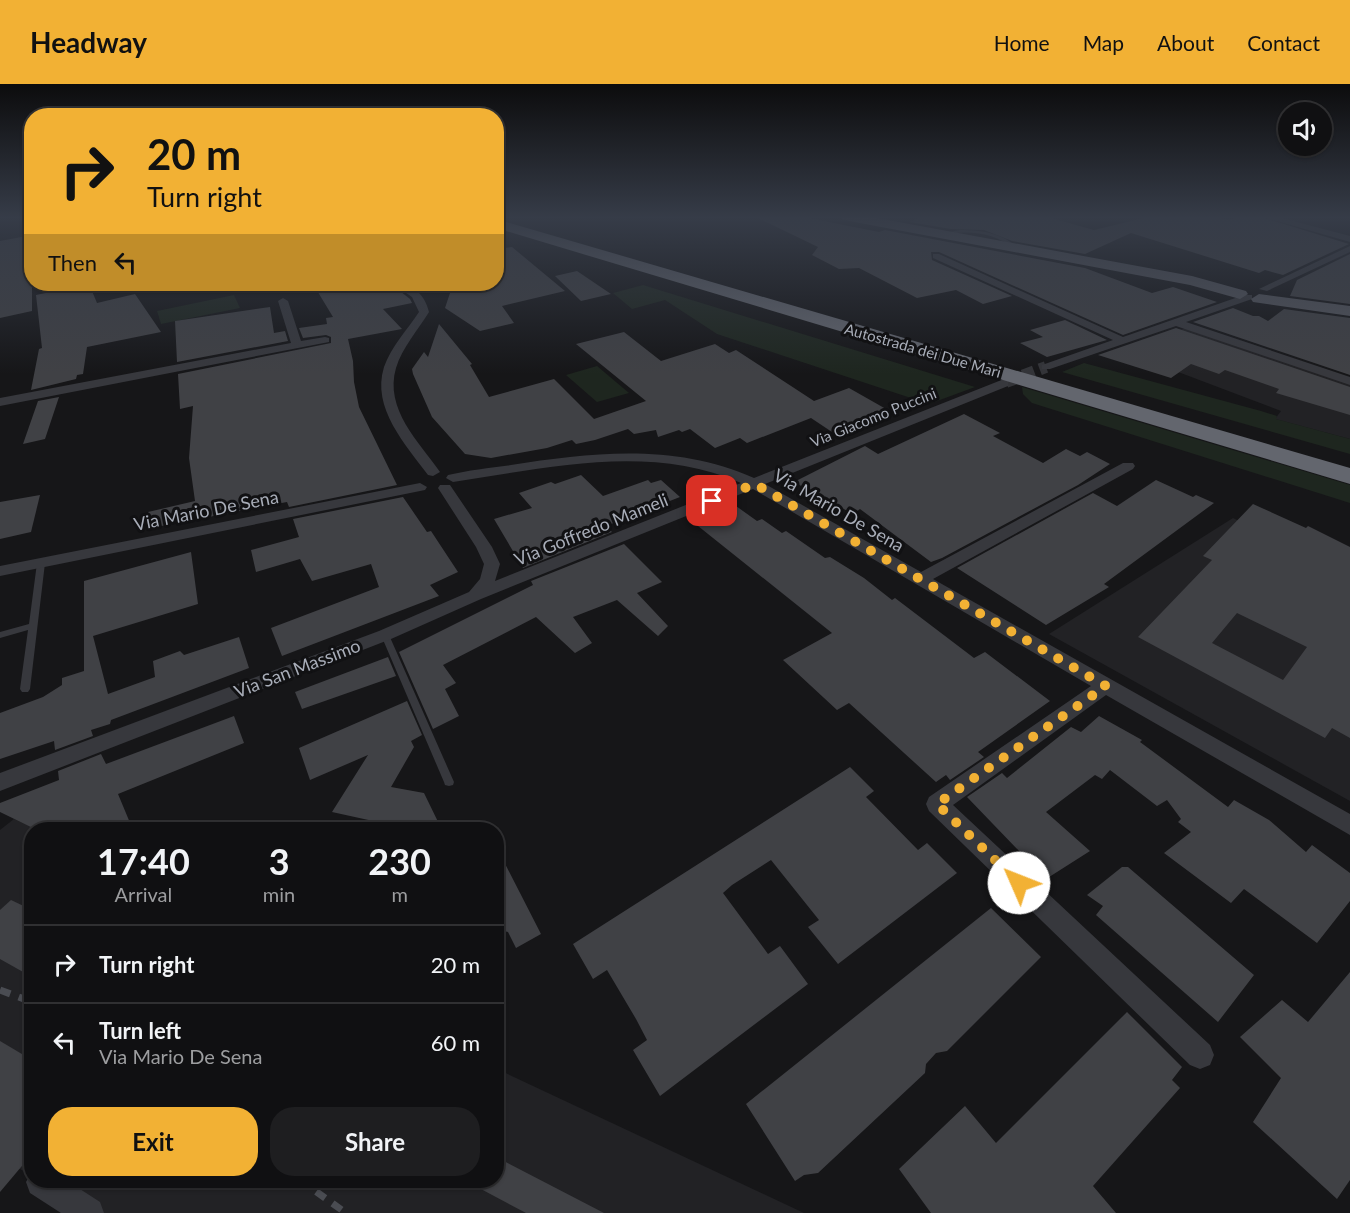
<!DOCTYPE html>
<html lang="en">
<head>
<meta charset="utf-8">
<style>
  body { margin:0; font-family:Lato,sans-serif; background:#1e1e20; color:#f1f3f6; height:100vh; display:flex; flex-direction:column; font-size:22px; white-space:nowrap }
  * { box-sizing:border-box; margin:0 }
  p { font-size:20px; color:#9c9d9f }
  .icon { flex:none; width:33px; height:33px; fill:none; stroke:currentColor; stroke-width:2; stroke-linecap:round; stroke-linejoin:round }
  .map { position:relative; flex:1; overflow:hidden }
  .drawer { position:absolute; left:24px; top:738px; width:480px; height:366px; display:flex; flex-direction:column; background:#101012; border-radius:24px; box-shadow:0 2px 4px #0004,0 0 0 2px #303032 }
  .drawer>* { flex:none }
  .hud { position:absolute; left:24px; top:24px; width:480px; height:183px; border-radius:24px; box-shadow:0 2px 4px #0004,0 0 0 2px #303032; background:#f2b134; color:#111; overflow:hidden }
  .buttons { position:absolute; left:1278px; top:18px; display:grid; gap:12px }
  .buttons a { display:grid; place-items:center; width:54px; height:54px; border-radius:50%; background:#101012; box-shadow:0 2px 4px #0004,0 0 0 2px #303032; font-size:30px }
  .pin { position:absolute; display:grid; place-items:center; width:51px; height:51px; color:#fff; margin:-26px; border-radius:12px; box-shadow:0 3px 9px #0006 }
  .me { position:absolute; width:66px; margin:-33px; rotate:314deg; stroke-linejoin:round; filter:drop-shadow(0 0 4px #0008) }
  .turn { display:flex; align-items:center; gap:21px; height:126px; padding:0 24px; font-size:27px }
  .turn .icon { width:78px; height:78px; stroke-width:2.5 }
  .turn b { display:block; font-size:42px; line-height:51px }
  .then { display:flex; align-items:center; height:57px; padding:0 24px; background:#0003; gap:12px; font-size:22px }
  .eta { display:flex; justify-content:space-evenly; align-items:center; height:102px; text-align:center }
  .eta b { font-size:36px; font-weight:700; line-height:42px }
  .primary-button { display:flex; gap:12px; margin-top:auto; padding:12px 24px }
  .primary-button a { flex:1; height:69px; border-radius:24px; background:#f2b134; color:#111; font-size:24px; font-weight:700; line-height:69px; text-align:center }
  .primary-button a+a { background:#1e1e20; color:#f1f3f6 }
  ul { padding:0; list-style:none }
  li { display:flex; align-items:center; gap:18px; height:78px; padding:0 24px; border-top:2px solid #303032 }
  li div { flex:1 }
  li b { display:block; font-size:22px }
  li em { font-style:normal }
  header { display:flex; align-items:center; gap:36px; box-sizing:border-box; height:84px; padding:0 30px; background:#f2b134; color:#111 }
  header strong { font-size:28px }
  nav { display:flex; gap:33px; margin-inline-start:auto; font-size:21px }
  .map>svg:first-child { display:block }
</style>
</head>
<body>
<header>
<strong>Headway</strong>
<nav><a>Home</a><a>Map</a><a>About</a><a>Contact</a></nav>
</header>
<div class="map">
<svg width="1350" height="1129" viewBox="0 0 1350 1129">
  <rect width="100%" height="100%" fill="#161618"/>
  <g fill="#222225">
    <path d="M1186,244L1350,300V355L1275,335L1281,327L1128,269L1133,261Z"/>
    <path d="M1233,434L1350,493V717L1049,550Z"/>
    <path d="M14,735L37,745L32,746L31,1092L0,1072V746Z"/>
    <path d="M497,985L804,1129H89L39,1097L496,1096Z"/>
  </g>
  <g fill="#1e261f">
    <path d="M643,201L975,303L929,320L717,250L665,216L632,225L613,209Z"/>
    <path d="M234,211L240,224L161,240L157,227Z"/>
    <path d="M1084,279L1261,327L1277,332L1276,335L1350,355V370L1062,288Z"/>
    <path d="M597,282L629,309L597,318L566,291Z"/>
    <path d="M1022,303L1350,401V419L1032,319L1023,310Z"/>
  </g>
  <g fill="#404145" fill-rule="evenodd">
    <path d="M754,132H799L879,148L885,146L1085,184L1152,209L1173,203L1217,218L1123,251L939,168H931L932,176L1012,212L983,220L956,206L917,214L859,184L839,185L812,171L818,163Z"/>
    <path d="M924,132H1044L1094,146L1152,132H1211L1229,136L1241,132H1258L1349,160L1283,191L1265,186L1259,189L1131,149L1085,170L1012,157L984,146L951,145L909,138Z"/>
    <path d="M32,151V227L0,234V157Z"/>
    <path d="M512,163L565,207L502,222L514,239L480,247L445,224L453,200H496V165Z"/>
    <path d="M1350,170V220L1290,212L1297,196Z"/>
    <path d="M577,187L611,210L581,217L555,192Z"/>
    <path d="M89,200L97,219L135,210L161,248L87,263L83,290L77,291L76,295L31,306L39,265L42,264L36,211Z"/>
    <path d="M313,200H391L410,215L412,219L383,225L402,245L348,255L353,277L354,298L359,323L397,401L289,423L287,418L151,444L148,428L195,417L189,374L193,322L180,325L178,290L331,259V253L326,251L303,254L299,244L327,240L326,234L333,233Z"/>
    <path d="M270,223L274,249L285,247L288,257L177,278L175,237Z"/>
    <path d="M1233,224L1253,232H1259L1268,237L1284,225L1350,234V291L1193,238Z"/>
    <path d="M1065,236L1107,256L1047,273L1020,259L1043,253L1030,246Z"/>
    <path d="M439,240L472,280L470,281L489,313L554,295L594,335L646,317L576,260L624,248L661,277L715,260L729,269L736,266L814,317L849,304L886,325L832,348L811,334L747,359L740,354L715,364L690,345L682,348L679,346L658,353L656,346L634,350L628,345L595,356L576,360L572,356L547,364L491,374L465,370L432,333L413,290L412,285L424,268L428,273Z"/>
    <path d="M1176,244L1350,303V331L1276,309L1279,305L1225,286L1219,290L1191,280L1171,294L1098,271Z"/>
    <path d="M59,313L45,355L23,360L38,317Z"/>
    <path d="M964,330L1000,349L993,352L1043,379L1066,365L1080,372L1087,368L1110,380L1078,401L942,474L931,478L860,425L853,430L794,398L865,362L878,370Z"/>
    <path d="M581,391L603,412L648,396L651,399L661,396L680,413L606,442L612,448L523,484L494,435L532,424L519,409L551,398L555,400Z"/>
    <path d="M1156,396L1193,413L1196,411L1214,419L1104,500L1109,503L1046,541L957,484L1093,409L1117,422Z"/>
    <path d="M40,411L31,448L0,455V418Z"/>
    <path d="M403,413L427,448L431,447L458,488L430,501L439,512L282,572L271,544L379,503L371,480L312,497L300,475L256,488L251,466L299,453L293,435Z"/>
    <path d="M729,417L757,437L762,435L782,449L786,447L825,474L830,473L864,494L892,516L895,514L974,574L985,568L1050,617L978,668L984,673L950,696L946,691L936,698L849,619L837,626L783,576L832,549L688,434Z"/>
    <path d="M1253,420L1306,444L1308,442L1350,463V654L1332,644L1325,654L1138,553L1212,476L1203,472ZM1237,529L1307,563L1283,596L1212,559Z"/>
    <path d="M624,460L662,498L637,509L668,542L658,552L617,516L573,533L592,559L575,569L536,533L443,581L456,599L445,605L459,632L433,645L399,568L533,501L531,497Z"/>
    <path d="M191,468L198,520L93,552L108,610L155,593L153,577L180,567L184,571L239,553L249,584L111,636L110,640L91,646L93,652L55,666L54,657L0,675V629L43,613L62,601V594L84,587V497Z"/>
    <path d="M388,573L396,592L302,625L295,608Z"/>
    <path d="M407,617L422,651L411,657L414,663L391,703L424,709L442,746H370L373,737L332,728L368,671L310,696L299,664Z"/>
    <path d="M234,632L244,659L118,710L133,746H37L0,728V719L59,696L58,687L101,670L106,680Z"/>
    <path d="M1099,632L1142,656L1140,658L1228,723L1234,716L1269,736L1306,768L1312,761L1350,789V817L1317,859L1244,805L1231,819L1164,769L1191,748L1178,738L1181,735L1167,716L1157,722L1110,686L1102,695L1095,691L1046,728L1090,767L1046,795L967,713L1002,689L1007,694L1071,643L1081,648Z"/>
    <path d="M850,683L874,707L866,713L918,766L927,759L957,789L838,880L808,843L819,836L771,776L732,801L723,809L768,870L780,862L808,900L660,1012L633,966L647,956L636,935L607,886L593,895L573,860Z"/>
    <path d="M496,762L541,850L516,864L508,848L496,845Z"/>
    <path d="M1122,783H1128L1254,891L1218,938L1096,831L1103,822L1087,811Z"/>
    <path d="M11,816L32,826V893L0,875V826Z"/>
    <path d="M991,824L1041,873L947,967L936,969L926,980L925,989L818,1089L804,1091L795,1097L746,1020Z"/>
    <path d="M1350,888V1096L1337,1115L1253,1038L1281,994L1240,953L1282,916L1308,938Z"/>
    <path d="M1127,928L1182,983L1172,996L1180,1004L1093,1102L1116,1129H931L899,1085L965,1022L996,1059Z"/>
    <path d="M0,957L32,976V1070L0,1108Z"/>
    <path d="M496,1073L604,1129H526L464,1096H496Z"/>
  </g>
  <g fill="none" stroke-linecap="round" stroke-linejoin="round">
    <path stroke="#333438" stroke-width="12" stroke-dasharray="12 6" stroke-linecap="butt" d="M1006,298L1046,283"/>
    <g fill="#37383d" fill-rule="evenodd">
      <path d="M960,146C982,146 1002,149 1018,164L1014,165C993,147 967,146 941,151L939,150Z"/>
      <path d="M41,476L45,479L30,605L28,608H22L20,605L28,546L0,554V548L29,540L37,479Z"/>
      <path d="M385,548L389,551L454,698L453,701L449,702L445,701L444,698L381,551Z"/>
    </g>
    <g fill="#37383d" fill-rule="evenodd">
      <path d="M1260,132H1274L1350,152V158Z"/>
      <path d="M1350,162V168L1267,207L1259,205Z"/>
      <path d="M933,170H939L1123,253L1244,211H1252V215L1186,238L1350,293V301L1176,242L1050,285H1042V281L1113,256L933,174Z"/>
      <path d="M393,200C411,198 425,210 429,228C418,246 402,264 396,284C384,325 419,358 440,388L433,392L428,391C406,361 371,324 384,283C391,263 407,246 419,228L412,213Z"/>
      <path d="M283,214L288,217L301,257L325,253L329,254V258L0,322V314L291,259L278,217Z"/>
      <path d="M1004,295L1008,296V302L765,400L921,488L1123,379H1133L1135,382L1133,385L933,495L1350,730V751L1106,611L953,721L1210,961L1214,971L1210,981L1200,985L1190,981L929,727L926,720L929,713L1091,602L753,405L481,515L391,555L0,707V689L379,547L469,508L480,495L484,480L476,463L438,404L440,401H450L492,463L500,480L495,497L741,399C649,359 548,384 453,398L446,394L448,391C468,386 490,384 511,381C593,368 676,359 754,394Z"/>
      <path d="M420,399L427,403L425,406L0,492V482Z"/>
      <path d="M32,1087V1096H66L100,1118L104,1129H61L30,1109L26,1098Z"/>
    </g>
    <g fill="#53555c" fill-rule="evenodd">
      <path d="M838,132H866L1192,192L1246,207L1248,210L1240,215L1190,201L844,136Z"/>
      <path d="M1259,210L1350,222V232L1253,218L1251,215Z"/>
    </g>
    <path fill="#63666e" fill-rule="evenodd" d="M496,135L1350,384V400L496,144Z"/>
    <g stroke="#4a4c52" stroke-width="7" stroke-dasharray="11 9" stroke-linecap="butt">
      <path d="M0,906L32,918"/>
      <path d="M300,1096L346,1129"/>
    </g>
  </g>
  <linearGradient id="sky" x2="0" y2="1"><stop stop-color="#0c0c0d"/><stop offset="0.46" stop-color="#363c48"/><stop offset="1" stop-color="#363c48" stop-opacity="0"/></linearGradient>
  <rect width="1350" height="290" fill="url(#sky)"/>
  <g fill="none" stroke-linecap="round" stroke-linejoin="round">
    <path stroke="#f2b134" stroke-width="10" stroke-dasharray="0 18" d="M712,417L755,400L1106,602L937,720L1019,799"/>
  </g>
  <g text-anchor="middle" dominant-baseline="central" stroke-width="6" stroke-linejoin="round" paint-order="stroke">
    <g font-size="15" fill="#a8adb8" stroke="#111113">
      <text transform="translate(923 266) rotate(16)">Autostrada dei Due Mari</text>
      <text transform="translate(873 333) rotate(-22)">Via Giacomo Puccini</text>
    </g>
    <g font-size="18" fill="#a8adb8" stroke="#111113">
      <text transform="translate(206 426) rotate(-11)">Via Mario De Sena</text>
      <text transform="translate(839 426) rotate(30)">Via Mario De Sena</text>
      <text transform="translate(591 445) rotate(-22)">Via Goffredo Mameli</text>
      <text transform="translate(297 584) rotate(-21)">Via San Massimo</text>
    </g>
  </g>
</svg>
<div class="buttons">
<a><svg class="icon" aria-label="sound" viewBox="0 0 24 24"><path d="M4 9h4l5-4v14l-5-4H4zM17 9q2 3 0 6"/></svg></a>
</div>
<div class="pin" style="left:712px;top:417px;background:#d93025"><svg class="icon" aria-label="arrive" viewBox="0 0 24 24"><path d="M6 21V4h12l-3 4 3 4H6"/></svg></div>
<svg class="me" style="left:1019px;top:799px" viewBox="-20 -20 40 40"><circle r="19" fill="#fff"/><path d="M0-13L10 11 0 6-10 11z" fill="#f2b134"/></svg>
<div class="hud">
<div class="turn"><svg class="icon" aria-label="right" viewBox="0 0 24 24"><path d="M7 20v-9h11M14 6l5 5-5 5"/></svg><div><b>20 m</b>Turn right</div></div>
<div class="then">Then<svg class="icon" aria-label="left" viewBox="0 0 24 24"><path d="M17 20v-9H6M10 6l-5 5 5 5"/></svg></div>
</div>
<section class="drawer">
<div class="eta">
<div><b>17:40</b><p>Arrival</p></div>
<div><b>3</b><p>min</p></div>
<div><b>230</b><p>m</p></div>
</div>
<ul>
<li><svg class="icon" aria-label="right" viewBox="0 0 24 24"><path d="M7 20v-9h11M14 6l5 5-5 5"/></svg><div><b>Turn right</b></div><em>20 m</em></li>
<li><svg class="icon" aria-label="left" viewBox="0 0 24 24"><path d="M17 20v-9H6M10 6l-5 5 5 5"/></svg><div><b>Turn left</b><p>Via Mario De Sena</p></div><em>60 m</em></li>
</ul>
<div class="primary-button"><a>Exit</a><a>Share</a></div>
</section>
</div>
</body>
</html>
